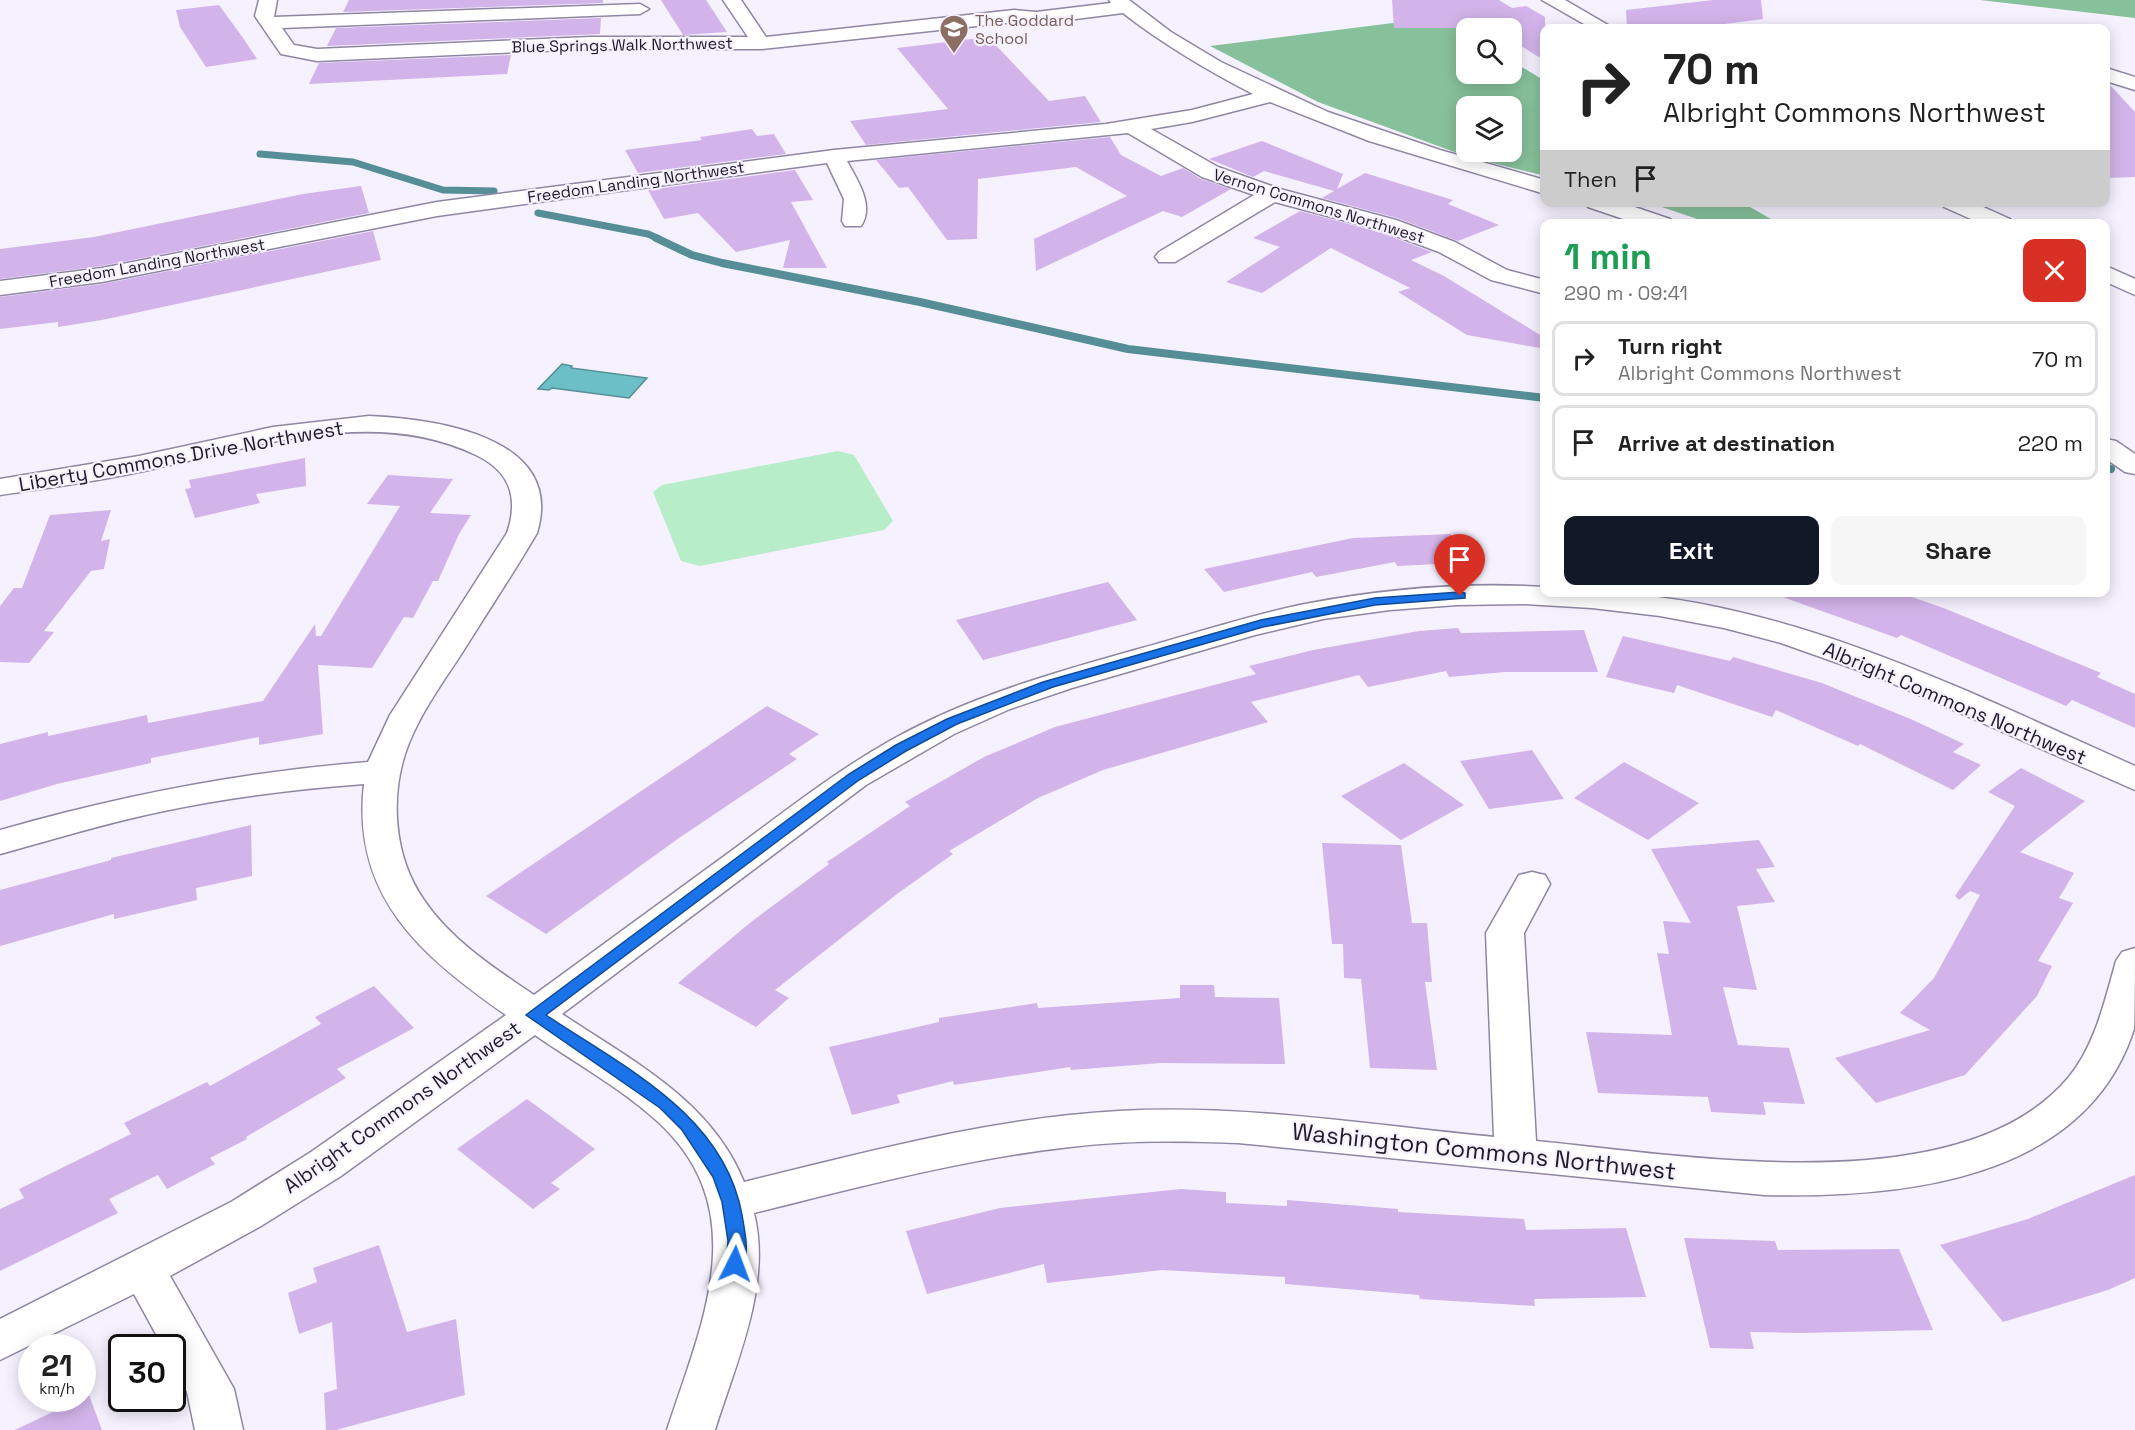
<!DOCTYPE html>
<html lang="en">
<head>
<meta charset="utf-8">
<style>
  body { margin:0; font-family:"Space Grotesk",sans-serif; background:#f6f6f6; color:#222; height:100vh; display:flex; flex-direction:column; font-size:22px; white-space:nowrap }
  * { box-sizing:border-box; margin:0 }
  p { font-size:20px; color:#767676 }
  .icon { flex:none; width:33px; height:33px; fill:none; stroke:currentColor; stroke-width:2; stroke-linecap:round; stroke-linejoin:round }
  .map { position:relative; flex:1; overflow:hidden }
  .side { position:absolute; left:1540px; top:219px; width:570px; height:378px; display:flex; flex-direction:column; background:#fff; border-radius:12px; box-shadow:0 3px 15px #0003 }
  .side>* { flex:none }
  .guide { position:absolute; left:1540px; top:24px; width:570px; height:183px; border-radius:12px; box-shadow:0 3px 15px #0003; background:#fff; color:#222; overflow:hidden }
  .buttons { position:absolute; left:1456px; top:18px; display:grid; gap:12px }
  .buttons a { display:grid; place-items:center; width:66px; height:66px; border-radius:12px; background:#fff; box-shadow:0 3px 15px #0003; font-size:30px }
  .speed { position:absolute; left:18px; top:1334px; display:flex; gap:12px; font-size:30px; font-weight:700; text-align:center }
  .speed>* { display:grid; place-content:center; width:78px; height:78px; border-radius:50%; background:#fff; box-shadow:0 3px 15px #0003; line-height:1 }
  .speed small { font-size:15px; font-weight:400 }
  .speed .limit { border:3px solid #111; border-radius:9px; background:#fff; color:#111 }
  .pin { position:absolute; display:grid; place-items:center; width:51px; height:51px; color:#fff; margin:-62px -26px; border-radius:50% 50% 50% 0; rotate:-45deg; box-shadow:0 0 6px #0007 }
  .pin .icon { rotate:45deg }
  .me { position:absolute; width:66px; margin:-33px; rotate:3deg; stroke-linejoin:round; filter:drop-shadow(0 0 4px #0008) }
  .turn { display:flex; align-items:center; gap:21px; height:126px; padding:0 24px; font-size:27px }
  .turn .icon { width:78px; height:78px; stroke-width:2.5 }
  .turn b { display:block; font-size:42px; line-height:51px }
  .then { display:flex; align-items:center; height:57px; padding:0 24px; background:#0003; gap:12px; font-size:22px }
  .round { display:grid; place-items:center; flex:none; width:63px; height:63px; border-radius:12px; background:#f6f6f6 }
  .overview { display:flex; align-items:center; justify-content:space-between; height:102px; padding:0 24px }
  h1 { font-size:36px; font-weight:700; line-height:45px; color:#1e9e55 }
  .primary-button { display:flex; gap:12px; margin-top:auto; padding:12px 24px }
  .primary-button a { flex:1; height:69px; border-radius:12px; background:#111827; color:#fff; font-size:24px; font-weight:700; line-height:69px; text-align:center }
  .primary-button a+a { background:#f6f6f6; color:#222 }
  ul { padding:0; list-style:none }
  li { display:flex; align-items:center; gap:18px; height:75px; margin:0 12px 9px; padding:0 12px; border:3px solid #e0e0e0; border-radius:12px }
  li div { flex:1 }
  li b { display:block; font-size:22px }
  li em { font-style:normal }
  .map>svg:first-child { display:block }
</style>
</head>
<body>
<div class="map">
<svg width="2135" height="1430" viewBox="0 0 2135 1430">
  <rect width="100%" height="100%" fill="#f5f1fe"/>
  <path fill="#b8edca" d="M838,451L854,455L893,521L884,530L700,566L681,561L653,492L662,485Z"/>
  <g fill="#87c19b" fill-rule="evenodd">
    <path d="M1980,0H2135V18Z"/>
    <path d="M1440,17L1467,34V74H1512V61L1545,81V176L1468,157L1318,102L1210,46ZM1467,106H1512V152H1467Z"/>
    <path d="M1650,203H1743L1778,223H1709Z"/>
  </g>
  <path fill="#6cbfc6" stroke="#558e96" stroke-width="1.5" d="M562,364L572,366L571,368L647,378L629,398L552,388L549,390L538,389Z"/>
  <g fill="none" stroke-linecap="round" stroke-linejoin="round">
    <g stroke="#558e96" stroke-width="7">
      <path d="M260,154L353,162L443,190L494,191"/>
      <path d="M538,213L648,234L659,239"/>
    </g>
    <g stroke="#558e96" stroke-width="8">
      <path d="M656,238L692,255L722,263L920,302L1128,349L1545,398"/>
      <path d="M2106,468L2111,469"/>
    </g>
  </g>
  <g fill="#d3b4ea">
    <path d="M349,0H603V3L343,12Z"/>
    <path d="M661,0H706L727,32L683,35Z"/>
    <path d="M1392,0H1499L1512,8L1526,6L1545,17V61L1512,40V28H1394Z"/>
    <path d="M1713,0H1761L1763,19L1694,28H1627L1626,10Z"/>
    <path d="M219,5L243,38L257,59L206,67L180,27L176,10Z"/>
    <path d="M601,18L600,34L327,46L336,28Z"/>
    <path d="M988,37L1049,101L1085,96L1101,122L866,145L850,121L948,109L897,48Z"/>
    <path d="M511,55L507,74L309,84L319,63Z"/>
    <path d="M2106,83L2110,85L2135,112V177L2106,178Z"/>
    <path d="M752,129L757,136L774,134L786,154L638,173L625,150L702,140L700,137Z"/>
    <path d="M1110,137L1121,155L1161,176L1183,168L1201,179L1231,189L1182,217L1163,211L1036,271L1034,239L1127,196L1076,167L978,179L977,239L947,240L908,187L899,188L876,160Z"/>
    <path d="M1262,141L1343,174L1337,189L1365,173L1453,200L1448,204L1499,225L1458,241L1397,218L1322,198L1334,191L1264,171L1253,177L1209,159Z"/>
    <path d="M795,170L813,200L791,202L827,268H783L790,240L736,252L698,213L664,219L648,190Z"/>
    <path d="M361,186L369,213L102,266L0,279V249L94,237L303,194Z"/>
    <path d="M1300,211L1379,232L1432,252L1411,260L1444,276L1545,338V349L1467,335L1398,292L1410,288L1331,248L1262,293L1226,282L1280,247L1253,238Z"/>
    <path d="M373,231L381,260L102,320L58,327V322L0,329V297L102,284Z"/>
    <path d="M305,458L306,486L256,494L260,503L195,518L185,489L191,488L189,480Z"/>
    <path d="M388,475L453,479L430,513L471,515L459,534L438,581H433L413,618L404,617L372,668L318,665L323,734L259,745V737L151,758V763L57,784L0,801V744L48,732V736L147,715L148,723L263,701L315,624L316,636H321L400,506L367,504Z"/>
    <path d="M111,510L101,541L110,539L104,569L91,571L44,631L54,632L29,663L0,662V606L14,588H22L50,515Z"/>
    <path d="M1451,534L1452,551L1457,563L1397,566L1395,562L1316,577L1312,572L1224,592L1204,569L1353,538Z"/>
    <path d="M1108,582L1137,620L983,660L956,620Z"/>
    <path d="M1781,592H1898L1946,609L2101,673L2097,677L2135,694V728L2072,700L2066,706L1901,635L1897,638L1780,596Z"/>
    <path d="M1458,628L1461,633L1584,630L1598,672H1505L1449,677L1446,671L1368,687L1359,675L1251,702L1268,722L1103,770L1038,798L949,851L953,854L897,894L775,990L789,998L756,1027L678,983L751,922L829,864L827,862L910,806L905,802L984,757L1055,727L1256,674L1249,666L1313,650L1419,631Z"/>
    <path d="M1623,636L1730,661L1733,657L1822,683L1913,720L1964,744L1953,752L1981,765L1953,790L1860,744L1858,746L1776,710L1772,717L1677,685L1674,693L1606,677Z"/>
    <path d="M767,706L819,734L789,754L797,759L679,838L546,934L486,896Z"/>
    <path d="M1532,750L1564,799L1489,809L1460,761Z"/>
    <path d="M1624,762L1699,803L1648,840L1574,798Z"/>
    <path d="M1404,763L1464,805L1401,840L1341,796Z"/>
    <path d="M2021,768L2085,801L2020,852L2074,873L2059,898L2073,903L2038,961L2052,966L2037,996L1965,1075L1876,1103L1835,1058L1930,1030L1900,1013L1934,978L1980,895L1970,891L1959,900L1955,896L2015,806L1988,792Z"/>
    <path d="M251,825L252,876L196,888L197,900L114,919V914L0,946V890L111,860V858Z"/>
    <path d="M1759,840L1775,867L1756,869L1775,902L1737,906L1757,990L1723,987L1738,1045L1789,1048L1805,1104L1763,1102L1766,1115L1711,1112L1708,1097L1598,1093L1586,1032L1672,1035L1657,953L1669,954L1663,921L1691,923L1651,849Z"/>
    <path d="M1322,843L1401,845L1412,923H1427L1432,982H1425L1437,1070L1370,1068L1361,979L1344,978L1343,944H1332Z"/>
    <path d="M1180,985H1214L1215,997L1279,998L1285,1064L1161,1063L1071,1070L1070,1067L954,1085L953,1081L897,1095L900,1103L852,1115L829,1047L939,1022V1018L1037,1003L1038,1008L1180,998Z"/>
    <path d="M374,986L414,1028L337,1069L346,1078L246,1137L247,1139L210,1158L215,1164L167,1189L158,1175L109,1199L118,1213L0,1271V1209L24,1198L19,1189L131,1134L124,1123L207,1082L210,1086L321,1024L315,1017Z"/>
    <path d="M527,1099L595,1149L551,1183L560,1189L533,1209L457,1149Z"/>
    <path d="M2135,1175V1278L2108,1290L2003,1322L1940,1245L2028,1219Z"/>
    <path d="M1181,1189L1226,1192V1203L1287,1206V1200L1398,1209V1212L1524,1219L1526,1230L1626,1228L1646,1297L1534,1299L1535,1306L1420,1299L1419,1295L1285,1284V1277L1162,1270L1047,1283L1044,1264L927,1294L906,1231L1000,1208Z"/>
    <path d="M1684,1238L1775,1241L1778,1250L1899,1249L1933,1330L1801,1333L1750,1332L1754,1349L1710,1348Z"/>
    <path d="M379,1245L407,1332L456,1319L465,1395L336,1430H326L324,1393L337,1389L332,1322L299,1334L288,1293L317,1282L313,1268Z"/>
    <path d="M89,1395L102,1430H15L82,1398Z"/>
  </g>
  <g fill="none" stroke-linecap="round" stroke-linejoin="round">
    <g stroke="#8f86a3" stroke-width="3">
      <g id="minor">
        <path d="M259,0H277L274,17L640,4L649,9L640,14L282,28L294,45L317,49L590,37H748L723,0H741L766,37L1014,10L1036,12L1111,3L1109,0H1129L1171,32L1221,62L1328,112L1440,150L1545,180V194L1369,141L1270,102L1192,122L1151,129L1218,167L1280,189L1396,220L1455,242L1507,270L1545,280V294L1491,280L1439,252L1380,230L1275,202L1175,262H1159L1155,257L1159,252L1254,195L1202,177L1128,133L847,161C857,180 875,205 861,226H845L842,221L844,199L827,163L437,216L102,282L0,295V281L102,268L437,202L834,150L1106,124L1192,110L1253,94C1207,70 1164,45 1123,13L1036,24L1014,22L761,49H590L317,61L281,54L255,16Z"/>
        <path d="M1542,0H1565L1613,28H1591Z"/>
        <path d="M2106,68L2135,77V90L2106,81Z"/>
        <path d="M1585,202H1620L1670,219L1673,224H1638L1588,207Z"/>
        <path d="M1941,202H1972L2010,219L2013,224H1982L1944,207Z"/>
        <path d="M2106,266L2135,279V295L2106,282Z"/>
        <path d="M369,416C435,419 566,436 537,533C513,574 487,613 462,653C443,682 422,711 409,743C389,793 393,856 424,900C451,940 494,968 534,995C602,945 670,896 738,846C789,808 839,769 895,738C973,695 1057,672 1142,648C1196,633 1250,615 1305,604C1383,589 1465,582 1545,587V592C1569,592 1594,591 1618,593C1801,606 1970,693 2135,766V790L1880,678L1781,643L1724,628L1660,616L1592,608L1525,604L1457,605L1390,610L1323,619L1255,635L1072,688L1010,709L954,734L866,785L562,1014C632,1061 711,1100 744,1182C867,1152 992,1118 1119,1111C1244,1104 1370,1125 1494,1137L1486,933L1519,875L1532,872L1545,875L1550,884L1524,933L1536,1141C1682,1155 1961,1205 2068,1078C2095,1046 2105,1000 2116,961L2122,952L2135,948C2135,968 2135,1012 2134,1029C2085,1182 1899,1198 1764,1195L1238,1143C1182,1141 1126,1140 1070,1147C963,1159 859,1187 754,1213C772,1285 736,1362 715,1430H667C701,1325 756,1211 657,1121C621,1088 575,1063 535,1035L341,1176L261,1226L170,1276L234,1389L243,1430H195L187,1392L172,1365V1347H163L134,1294L0,1360V1319L231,1202L311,1152L506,1015C422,956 351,897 364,784C297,789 230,797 164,811C109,822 55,839 0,854V830C123,795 241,772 368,762L390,715L507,533C519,498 510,471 476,455C371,404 247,450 139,472C93,482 46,488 0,495V479L139,456L273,427Z"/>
        <path d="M2106,439L2116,441L2135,454V474L2125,472L2106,459Z"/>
      </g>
    </g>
    <use href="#minor" fill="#fff" fill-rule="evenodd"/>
  </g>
  <path fill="#1a73e8" stroke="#114b97" stroke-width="1.5" d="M1460,592L1465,593V598L1375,605L1263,627L1053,687L957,724L906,751L859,780L546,1015C623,1067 724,1114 742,1215C745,1233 750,1253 742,1270L735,1272L728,1270L726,1264L728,1241L722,1202L713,1177L682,1130L660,1108L526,1015L849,774L896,745L947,719L1043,682L1261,620L1375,598Z"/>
  <defs>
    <g id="school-pin" transform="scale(1.5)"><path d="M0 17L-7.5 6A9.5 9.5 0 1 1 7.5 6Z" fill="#8d6e63" stroke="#f5f1fe"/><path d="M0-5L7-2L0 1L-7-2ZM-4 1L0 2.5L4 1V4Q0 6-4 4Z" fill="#fff"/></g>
  </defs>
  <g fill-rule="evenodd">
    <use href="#school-pin" x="954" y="29"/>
  </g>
  <g text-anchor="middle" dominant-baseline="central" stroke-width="4.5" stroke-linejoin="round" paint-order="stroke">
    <g font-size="16" fill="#785e54" stroke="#f5f1fe" text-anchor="start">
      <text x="975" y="20">The Goddard<tspan x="975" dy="18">School</tspan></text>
    </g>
    <g font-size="16" fill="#1f1b27" stroke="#f5f1fe">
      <text transform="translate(622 45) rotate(-1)">Blue Springs Walk Northwest</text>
      <text transform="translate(636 182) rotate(-8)">Freedom Landing Northwest</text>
      <text transform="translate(1319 206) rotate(17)">Vernon Commons Northwest</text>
      <text transform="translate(157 263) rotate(-10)">Freedom Landing Northwest</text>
    </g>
    <g font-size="20" fill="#1f1b27" stroke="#f5f1fe">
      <text transform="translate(181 456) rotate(-10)">Liberty Commons Drive Northwest</text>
      <text transform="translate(1955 703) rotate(23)">Albright Commons Northwest</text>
      <text transform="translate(402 1107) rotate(-35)">Albright Commons Northwest</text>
    </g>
    <g font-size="24" fill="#1f1b27" stroke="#f5f1fe">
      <text transform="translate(1484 1151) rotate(6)">Washington Commons Northwest</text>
    </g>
  </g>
</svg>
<div class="buttons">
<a><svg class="icon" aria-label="search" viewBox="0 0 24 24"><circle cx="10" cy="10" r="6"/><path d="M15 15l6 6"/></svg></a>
<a><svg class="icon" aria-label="layers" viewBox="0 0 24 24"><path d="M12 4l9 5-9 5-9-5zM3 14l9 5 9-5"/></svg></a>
</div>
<div class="speed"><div>21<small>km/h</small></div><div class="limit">30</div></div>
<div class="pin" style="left:1460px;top:596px;background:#d93025"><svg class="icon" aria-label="arrive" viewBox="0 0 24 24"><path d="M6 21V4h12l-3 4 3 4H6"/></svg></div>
<svg class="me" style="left:735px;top:1264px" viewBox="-20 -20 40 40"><path d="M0-17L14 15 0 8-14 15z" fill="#1a73e8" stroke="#fff" stroke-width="4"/></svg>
<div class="guide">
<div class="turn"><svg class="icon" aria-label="right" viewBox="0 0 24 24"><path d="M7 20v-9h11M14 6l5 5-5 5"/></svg><div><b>70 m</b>Albright Commons Northwest</div></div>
<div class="then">Then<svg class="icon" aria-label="arrive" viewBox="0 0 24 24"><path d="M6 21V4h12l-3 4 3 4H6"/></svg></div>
</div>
<section class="side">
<div class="overview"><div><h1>1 min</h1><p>290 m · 09:41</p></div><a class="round" style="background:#d93025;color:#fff"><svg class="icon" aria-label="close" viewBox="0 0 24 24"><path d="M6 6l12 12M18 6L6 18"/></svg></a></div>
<ul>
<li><svg class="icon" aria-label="right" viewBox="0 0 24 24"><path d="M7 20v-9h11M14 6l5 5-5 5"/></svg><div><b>Turn right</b><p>Albright Commons Northwest</p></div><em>70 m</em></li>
<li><svg class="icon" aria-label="arrive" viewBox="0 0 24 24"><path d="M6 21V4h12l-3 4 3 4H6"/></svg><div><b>Arrive at destination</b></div><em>220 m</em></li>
</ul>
<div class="primary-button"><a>Exit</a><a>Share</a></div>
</section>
</div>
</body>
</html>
